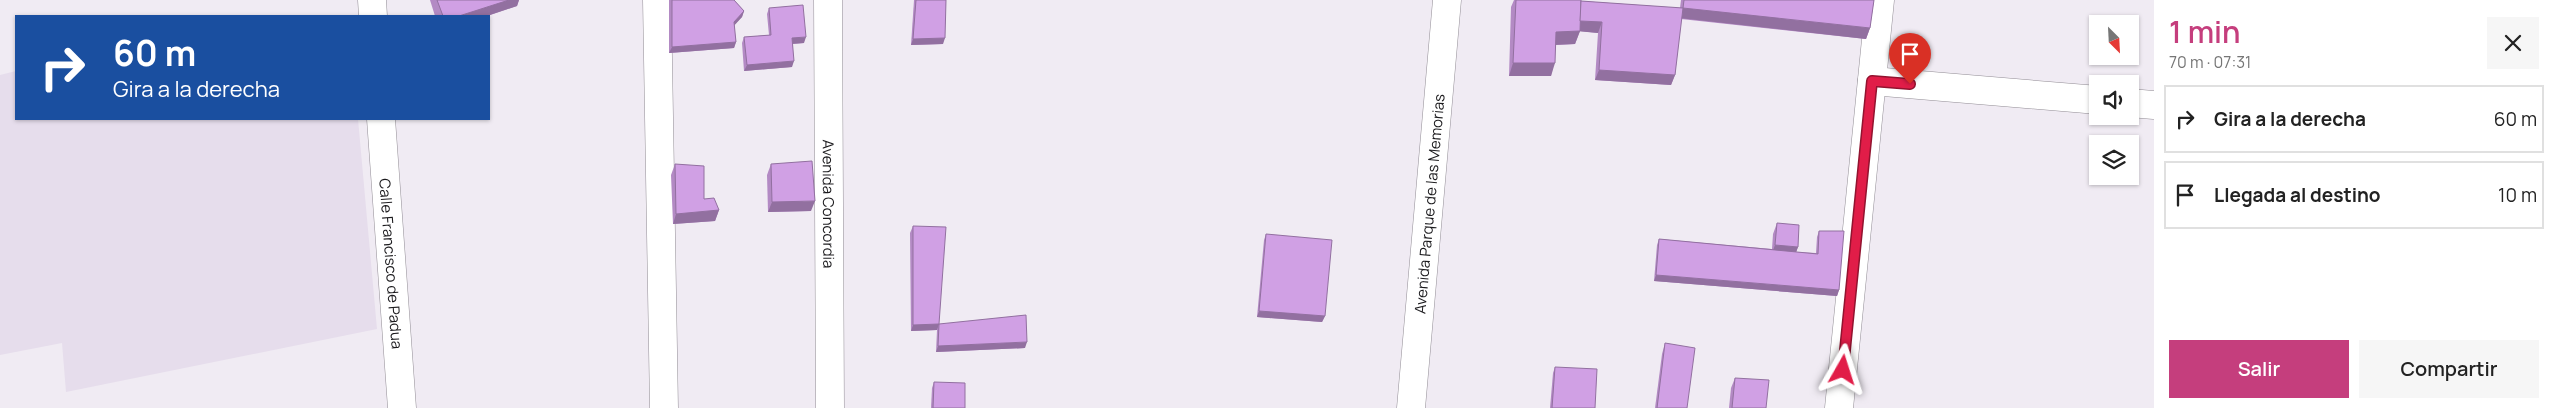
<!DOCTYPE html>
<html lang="es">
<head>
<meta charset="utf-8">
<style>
  body { margin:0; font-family:Manrope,sans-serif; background:#f6f6f6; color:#222; height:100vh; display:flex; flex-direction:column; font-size:19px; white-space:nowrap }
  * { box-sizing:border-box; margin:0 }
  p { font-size:16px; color:#767676 }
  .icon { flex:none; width:28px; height:28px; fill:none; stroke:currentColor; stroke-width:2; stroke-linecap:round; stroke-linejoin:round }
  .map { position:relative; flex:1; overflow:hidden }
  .panel { display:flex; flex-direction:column; background:#fff; width:400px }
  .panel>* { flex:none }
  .top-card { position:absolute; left:15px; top:15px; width:475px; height:105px; border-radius:0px; box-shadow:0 1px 4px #0004; background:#1a4fa0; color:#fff; overflow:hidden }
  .needle { width:32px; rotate:156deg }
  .controls { position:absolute; left:2089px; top:15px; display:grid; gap:10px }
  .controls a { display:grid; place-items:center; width:50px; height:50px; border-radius:0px; background:#fff; box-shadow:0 1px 4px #0004; font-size:25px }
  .pin { position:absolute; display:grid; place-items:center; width:42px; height:42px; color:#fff; margin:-51px -21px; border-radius:50% 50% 50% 0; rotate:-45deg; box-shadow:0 0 5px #0007 }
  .pin .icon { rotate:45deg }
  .me { position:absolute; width:55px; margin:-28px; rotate:6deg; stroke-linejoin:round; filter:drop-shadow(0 0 4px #0008) }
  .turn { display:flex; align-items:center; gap:18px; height:105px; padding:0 15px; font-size:22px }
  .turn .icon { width:65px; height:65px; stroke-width:2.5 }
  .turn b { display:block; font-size:35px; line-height:42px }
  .round { display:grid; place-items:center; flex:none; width:52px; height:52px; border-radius:0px; background:#f6f6f6 }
  .summary { display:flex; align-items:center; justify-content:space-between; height:85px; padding:0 15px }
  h1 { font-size:30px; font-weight:600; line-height:38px; color:#c53e7d }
  .action { display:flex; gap:10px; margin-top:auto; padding:10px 15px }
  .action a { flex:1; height:58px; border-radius:0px; background:#c53e7d; color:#fff; font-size:20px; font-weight:600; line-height:58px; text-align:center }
  .action a+a { background:#f6f6f6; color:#222 }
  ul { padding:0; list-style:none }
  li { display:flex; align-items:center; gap:15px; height:68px; margin:0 10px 8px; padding:0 5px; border:2px solid #e0e0e0; border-radius:0px }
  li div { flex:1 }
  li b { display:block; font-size:19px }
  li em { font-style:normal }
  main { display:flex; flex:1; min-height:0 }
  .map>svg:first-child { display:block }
</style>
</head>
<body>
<main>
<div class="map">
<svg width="2154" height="408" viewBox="0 0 2154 408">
  <rect width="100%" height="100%" fill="#f0ebf3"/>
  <path fill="#e6ddec" d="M16,71V119H358L377,329L66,392L62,343L0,355V75Z"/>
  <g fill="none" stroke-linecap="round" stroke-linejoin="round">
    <g stroke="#928d95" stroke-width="29">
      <g id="minor">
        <path d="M372,0L373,16"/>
        <path d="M657,0L664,408"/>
        <path id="s1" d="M828,0L830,408"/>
        <path d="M1872,81L2098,100"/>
        <path d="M2130,103L2154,105"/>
        <path id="s2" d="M381,119L402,408"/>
        <path id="s3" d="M1411,408L1447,0"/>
        <path d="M1839,408L1880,0"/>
      </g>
    </g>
    <use href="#minor" stroke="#fff" stroke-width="28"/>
  </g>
  <g fill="#b38ac4">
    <path d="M430,0H519L517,6L487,16H435Z"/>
    <path d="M669,0H734L744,11L742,17L734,25L736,42L734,48L669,53Z"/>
    <path d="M914,0H946L943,44L911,45Z"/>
    <path d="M1514,0H1581V1L1680,8L1681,0H1874L1870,28L1866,39L1681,19L1675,75L1671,85L1595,80L1598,33L1580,31L1575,44L1556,45L1551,76H1509L1511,7Z"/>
    <path d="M769,8L804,43L793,44L792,67L744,71L742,43L744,37L769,35L767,14Z"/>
    <path d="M675,164L704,199L719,210L715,221L673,224L671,175Z"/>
    <path d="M771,164L811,211L768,212L767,175Z"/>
    <path d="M1777,223L1798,247L1796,252L1816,253L1817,237L1819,231L1839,290L1837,296L1654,281L1657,245L1659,239L1772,249L1773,234Z"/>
    <path d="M913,226L939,324L1025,348L936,352L937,330L911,331L910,233Z"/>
    <path d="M1266,234L1325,316L1322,322L1257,317L1264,240Z"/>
    <path d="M1665,343L1687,408H1655L1662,354Z"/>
    <path d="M1555,367L1595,408H1550L1553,373Z"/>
    <path d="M1735,378L1766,408H1729L1731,388Z"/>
    <path d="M934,382L965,408H931L932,388Z"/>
  </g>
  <g fill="#9270a0">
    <path d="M509,0H519L517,6L487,16H459Z"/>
    <path d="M1683,8L1870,28L1866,39L1679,18Z"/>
    <path d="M744,11L742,17L732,28L734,22Z"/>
    <path d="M1580,21L1602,22L1598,33L1576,31Z"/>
    <path d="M1580,31L1575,44L1552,45L1556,32Z"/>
    <path d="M806,37L804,43L790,44L792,38Z"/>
    <path d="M945,38L943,44L911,45L913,39Z"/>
    <path d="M736,42L734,48L669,53L672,47Z"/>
    <path d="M794,61L792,67L744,71L747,65Z"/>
    <path d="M1513,63H1555L1551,76H1509Z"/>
    <path d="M1599,70L1675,75L1671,85L1595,80Z"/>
    <path d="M815,201L811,211L768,212L772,202Z"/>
    <path d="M719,210L715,221L673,224L676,214Z"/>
    <path d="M1775,245L1798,247L1794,258L1771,256Z"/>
    <path d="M1656,275L1839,290L1837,296L1654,281Z"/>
    <path d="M1259,311L1325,316L1322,322L1257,317Z"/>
    <path d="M939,324L937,330L911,331L913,325Z"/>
    <path d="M1027,342L1025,348L936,352L938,346Z"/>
  </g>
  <g fill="#d0a0e4" stroke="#9270a0">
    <path d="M437,0H509L459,16H443Z"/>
    <path d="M672,0H734L744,11L734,22L736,42L672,47Z"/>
    <path d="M916,0H946L945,38L913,39Z"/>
    <path d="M1516,0H1581L1580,31L1556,32L1555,63H1513Z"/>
    <path d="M1684,0H1874L1870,28L1683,8Z"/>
    <path d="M1581,1L1683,8L1675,75L1599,70L1602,22L1580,21Z"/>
    <path d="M803,5L806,37L792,38L794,61L747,65L744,37L771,35L769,8Z"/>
    <path d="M812,161L815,201L772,202L771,164Z"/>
    <path d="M675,164L704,166V199L714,198L719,210L676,214Z"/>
    <path d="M1777,223L1799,225L1798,247L1775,245Z"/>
    <path d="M913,226L946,227L939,324L913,325Z"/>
    <path d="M1819,231H1844L1839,290L1656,275L1659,239L1818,254Z"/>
    <path d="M1266,234L1332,240L1325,316L1259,311Z"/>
    <path d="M1026,315L1027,342L938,346L939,324Z"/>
    <path d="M1665,343L1695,348L1687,408H1657Z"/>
    <path d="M1555,367L1597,369L1595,408H1552Z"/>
    <path d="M1735,378L1769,380L1766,408H1732Z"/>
    <path d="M934,382L965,383V408H933Z"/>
  </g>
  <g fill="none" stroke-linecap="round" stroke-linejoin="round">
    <g stroke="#92132f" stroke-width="12">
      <path id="route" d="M1843,370L1872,81L1910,84"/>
    </g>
    <use href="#route" stroke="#e11d48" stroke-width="9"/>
  </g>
  <g text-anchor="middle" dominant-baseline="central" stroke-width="4.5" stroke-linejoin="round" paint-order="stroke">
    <g font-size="15" fill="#1b1a1d" stroke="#fcf9fe">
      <text stroke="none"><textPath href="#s1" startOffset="204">Avenida Concordia</textPath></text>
      <text stroke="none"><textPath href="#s3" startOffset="205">Avenida Parque de las Memorias</textPath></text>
      <text stroke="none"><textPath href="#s2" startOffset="145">Calle Francisco de Padua</textPath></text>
    </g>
  </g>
</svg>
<div class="controls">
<a><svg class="needle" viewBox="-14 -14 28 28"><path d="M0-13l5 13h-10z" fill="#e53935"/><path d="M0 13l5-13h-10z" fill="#767676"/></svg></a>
<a><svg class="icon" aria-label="sound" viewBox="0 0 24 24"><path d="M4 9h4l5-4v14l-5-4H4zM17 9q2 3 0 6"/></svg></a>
<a><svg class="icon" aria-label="layers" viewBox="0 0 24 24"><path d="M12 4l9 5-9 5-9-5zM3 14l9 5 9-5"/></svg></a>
</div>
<div class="pin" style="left:1910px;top:84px;background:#d93025"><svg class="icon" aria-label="arrive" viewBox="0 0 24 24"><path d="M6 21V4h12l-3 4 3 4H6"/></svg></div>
<svg class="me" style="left:1843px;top:370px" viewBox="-20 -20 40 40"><path d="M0-17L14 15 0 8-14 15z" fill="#e11d48" stroke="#fff" stroke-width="4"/></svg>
<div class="top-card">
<div class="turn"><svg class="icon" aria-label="right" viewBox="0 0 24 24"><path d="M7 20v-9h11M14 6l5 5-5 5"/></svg><div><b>60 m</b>Gira a la derecha</div></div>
</div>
</div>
<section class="panel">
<div class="summary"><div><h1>1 min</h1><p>70 m · 07:31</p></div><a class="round"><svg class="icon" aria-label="close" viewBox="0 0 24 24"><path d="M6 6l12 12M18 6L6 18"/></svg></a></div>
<ul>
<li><svg class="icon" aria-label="right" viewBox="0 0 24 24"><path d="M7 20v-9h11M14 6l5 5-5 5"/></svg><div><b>Gira a la derecha</b></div><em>60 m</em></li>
<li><svg class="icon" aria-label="arrive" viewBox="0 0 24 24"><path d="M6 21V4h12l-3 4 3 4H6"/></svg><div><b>Llegada al destino</b></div><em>10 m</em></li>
</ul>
<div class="action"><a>Salir</a><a>Compartir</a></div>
</section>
</main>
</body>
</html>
